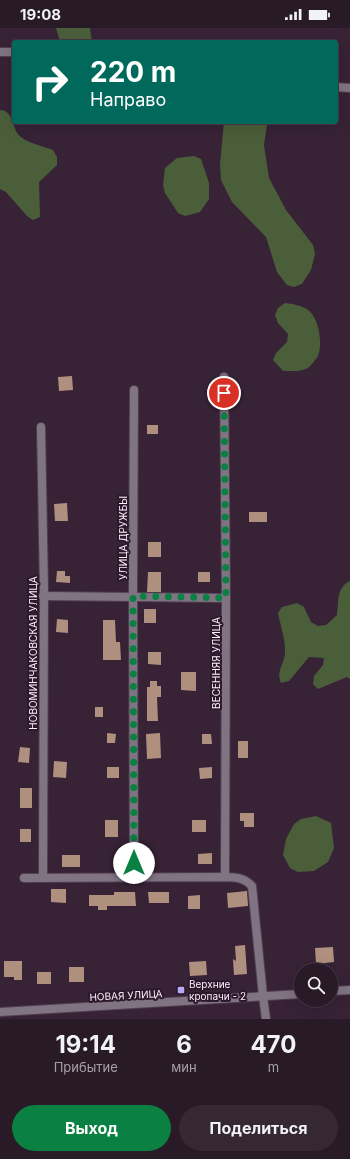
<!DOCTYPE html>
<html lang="ru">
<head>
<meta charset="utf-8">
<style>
  body { margin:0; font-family:Inter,sans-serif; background:#352734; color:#f1f3f6; height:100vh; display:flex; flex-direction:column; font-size:15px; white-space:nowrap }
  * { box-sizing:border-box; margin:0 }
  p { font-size:13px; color:#a5a1a8 }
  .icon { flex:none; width:22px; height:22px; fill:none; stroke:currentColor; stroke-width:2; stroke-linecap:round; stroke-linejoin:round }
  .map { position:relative; height:991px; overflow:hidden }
  .details { display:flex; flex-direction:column; background:#291a28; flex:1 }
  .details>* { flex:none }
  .hud { position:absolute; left:12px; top:12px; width:326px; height:84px; border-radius:4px; box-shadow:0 4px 16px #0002,0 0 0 1px #453845; background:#00695c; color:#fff; overflow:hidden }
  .fabs { position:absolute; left:294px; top:935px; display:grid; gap:8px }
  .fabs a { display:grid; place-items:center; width:44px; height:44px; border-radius:50%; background:#291a28; box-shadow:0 4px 16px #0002,0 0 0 1px #453845; font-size:20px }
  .pin { position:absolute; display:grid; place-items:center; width:34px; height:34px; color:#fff; margin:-17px; border:2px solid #fff; border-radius:50%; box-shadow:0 1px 4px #0007 }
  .me { position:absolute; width:44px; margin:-22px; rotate:0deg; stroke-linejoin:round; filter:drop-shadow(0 0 3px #0008) }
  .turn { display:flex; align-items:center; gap:14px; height:84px; padding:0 12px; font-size:18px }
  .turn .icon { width:52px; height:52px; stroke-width:2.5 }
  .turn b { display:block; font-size:28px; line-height:34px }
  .eta { display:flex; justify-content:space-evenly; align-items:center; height:68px; text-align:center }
  .eta b { font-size:24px; font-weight:700; line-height:28px }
  .cta { display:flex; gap:8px; margin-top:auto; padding:8px 12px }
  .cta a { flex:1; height:46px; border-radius:24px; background:#0b8043; color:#fff; font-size:16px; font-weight:700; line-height:46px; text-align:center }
  .cta a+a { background:#352734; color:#f1f3f6 }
  .status { display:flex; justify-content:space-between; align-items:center; height:28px; padding:0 20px; background:#291a28; direction:ltr }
  .status svg { height:11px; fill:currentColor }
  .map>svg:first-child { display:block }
</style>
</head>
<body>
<div class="status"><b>19:08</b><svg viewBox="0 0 49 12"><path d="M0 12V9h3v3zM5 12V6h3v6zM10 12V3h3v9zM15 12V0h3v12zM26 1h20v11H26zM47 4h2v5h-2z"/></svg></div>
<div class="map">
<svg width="350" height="991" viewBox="0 0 350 991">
  <rect width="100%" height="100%" fill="#372236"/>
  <g fill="#4b5e3a">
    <path d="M56,0H90L92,14H60Z"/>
    <path d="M0,82C13,82 12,98 18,106C23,114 43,118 53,122L57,129V137L39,154L40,189L33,192L27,188L6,164L0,161Z"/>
    <path d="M224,94H265L267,96L264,117L269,150L286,182L313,217L315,226L311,242L302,256L294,259L287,257L277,244L266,209L232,174L221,152L220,136Z"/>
    <path d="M194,128L201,131L209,155V171L200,184L185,188L178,185L165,165L163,157L165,140L177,130Z"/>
    <path d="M285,275C292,276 301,277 308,282C319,290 323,316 318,328C316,331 311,338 308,340C301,344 291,343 283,343L273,332L276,325L287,314L288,306L278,295L275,287L278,280Z"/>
    <path d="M350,553V651L347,649L318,661L313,656L314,648L323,637L324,630L309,629L289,653L281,655C276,642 284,637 285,625C286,613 280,596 278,585L282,579L297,575L304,579L311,594L318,598L326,597L337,587C339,572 336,560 350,553Z"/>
    <path d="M316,788L331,795L334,820L328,834L314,843L298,844L290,840L283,827L286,811L294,796L301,791Z"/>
  </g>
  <g fill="#af907f">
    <path d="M72,348L73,362L59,363L58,349Z"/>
    <rect x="147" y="397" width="11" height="9"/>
    <path d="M67,475L68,493H55L54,476Z"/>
    <rect x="249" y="484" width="18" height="10"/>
    <rect x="148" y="514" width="13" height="15"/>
    <path d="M57,543H65V548H70V555L56,554Z"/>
    <path d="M148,544H161V564H147Z"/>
    <rect x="198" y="544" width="12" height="10"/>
    <rect x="144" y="581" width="12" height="14"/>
    <path d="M57,591L68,592V605L56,604Z"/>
    <path d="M103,592H115L116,614H120L121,632H103Z"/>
    <path d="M148,624H161V637L148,636Z"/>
    <path d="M181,644H196V663L181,662Z"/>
    <path d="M150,653H157V658H161V669H157L158,693H147V659H150Z"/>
    <rect x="95" y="679" width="8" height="10"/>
    <path d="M107,705L116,706L115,715H107Z"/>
    <path d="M160,705L161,730L147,731L146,706Z"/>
    <path d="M202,706H211L212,716H202Z"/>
    <rect x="238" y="713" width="10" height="17"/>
    <path d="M20,719L30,720L29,735L18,734Z"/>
    <path d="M54,733L67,734L66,750L53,749Z"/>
    <rect x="107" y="739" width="12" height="11"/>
    <path d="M212,739V750L200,751L199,740Z"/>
    <rect x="20" y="760" width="12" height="20"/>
    <path d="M240,785H254V799H244V793H240Z"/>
    <rect x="105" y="792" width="13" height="17"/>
    <rect x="192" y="792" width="14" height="12"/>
    <rect x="20" y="801" width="11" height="13"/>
    <path d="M212,825V836H198V826Z"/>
    <rect x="62" y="827" width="18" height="12"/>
    <path d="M51,861H66V875L51,874Z"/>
    <path d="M247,863L248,878L228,880L227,865Z"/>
    <path d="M114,864H135L136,878H107V882H98V878H89V867H114Z"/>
    <path d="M148,864H169V875H149Z"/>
    <path d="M200,867V881H188V868Z"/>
    <path d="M245,917L247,946L234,947L233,931L236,933L235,918Z"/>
    <path d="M333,919L334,934L316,936L315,920Z"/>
    <path d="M4,933H22V952H14V949H4Z"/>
    <path d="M206,933L207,947L190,948L189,934Z"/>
    <rect x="69" y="939" width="15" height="15"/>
    <rect x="37" y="944" width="14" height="12"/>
  </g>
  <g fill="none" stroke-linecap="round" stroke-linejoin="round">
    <g stroke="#533f52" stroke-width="10">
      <g id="minor">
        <path d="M0,24H14"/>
        <path d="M336,59L350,60"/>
        <path d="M224,349L226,570L225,849"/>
        <path d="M41,399L44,563L43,850"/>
        <path d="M43,568L226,570"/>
        <path d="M24,850L225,849C237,850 243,849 252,858L263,968L266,991"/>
        <path d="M134,850L133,563L134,362"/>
        <path d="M331,963L350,962"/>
        <path d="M0,984L301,966"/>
      </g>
    </g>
    <use href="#minor" stroke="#807483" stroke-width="8"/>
  </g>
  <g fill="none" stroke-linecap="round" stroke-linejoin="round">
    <path stroke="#0b8043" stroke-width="7" stroke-dasharray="0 12.6" d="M134,835L133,568L226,570L224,365"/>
  </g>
  <rect fill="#baaaf6" stroke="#2c192c" stroke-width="1.5" x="177" y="958" width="8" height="8" rx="2"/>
  <g text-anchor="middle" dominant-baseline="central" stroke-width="4" stroke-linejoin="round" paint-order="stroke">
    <g font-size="10" fill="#fdeffc" stroke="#2c192c">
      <text transform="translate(123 510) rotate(-90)">УЛИЦА ДРУЖБЫ</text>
      <text transform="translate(33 625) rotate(-90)">НОВОМИНЧАКОВСКАЯ УЛИЦА</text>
      <text transform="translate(216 635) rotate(-90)">ВЕСЕННЯЯ УЛИЦА</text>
      <text transform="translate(126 967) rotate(-3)">НОВАЯ УЛИЦА</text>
    </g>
    <g font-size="10" fill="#fdeffc" stroke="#2c192c" text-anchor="start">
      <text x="189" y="956">Верхние<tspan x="189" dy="12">кропачи - 2</tspan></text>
    </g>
  </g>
</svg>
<div class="fabs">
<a><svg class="icon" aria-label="search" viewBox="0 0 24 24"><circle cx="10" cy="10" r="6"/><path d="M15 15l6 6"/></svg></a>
</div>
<div class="pin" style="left:224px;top:365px;background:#d93025"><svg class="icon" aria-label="arrive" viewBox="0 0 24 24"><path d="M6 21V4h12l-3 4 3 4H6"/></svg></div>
<svg class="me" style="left:134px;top:835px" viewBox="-20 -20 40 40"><circle r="19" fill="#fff"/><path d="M0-13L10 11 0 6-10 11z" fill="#0b8043"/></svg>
<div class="hud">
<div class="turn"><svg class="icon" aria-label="right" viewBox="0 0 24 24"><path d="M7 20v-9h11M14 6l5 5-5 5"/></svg><div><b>220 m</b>Направо</div></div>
</div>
</div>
<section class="details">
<div class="eta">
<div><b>19:14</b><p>Прибытие</p></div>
<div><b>6</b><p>мин</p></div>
<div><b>470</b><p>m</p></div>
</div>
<div class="cta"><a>Выход</a><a>Поделиться</a></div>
</section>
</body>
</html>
